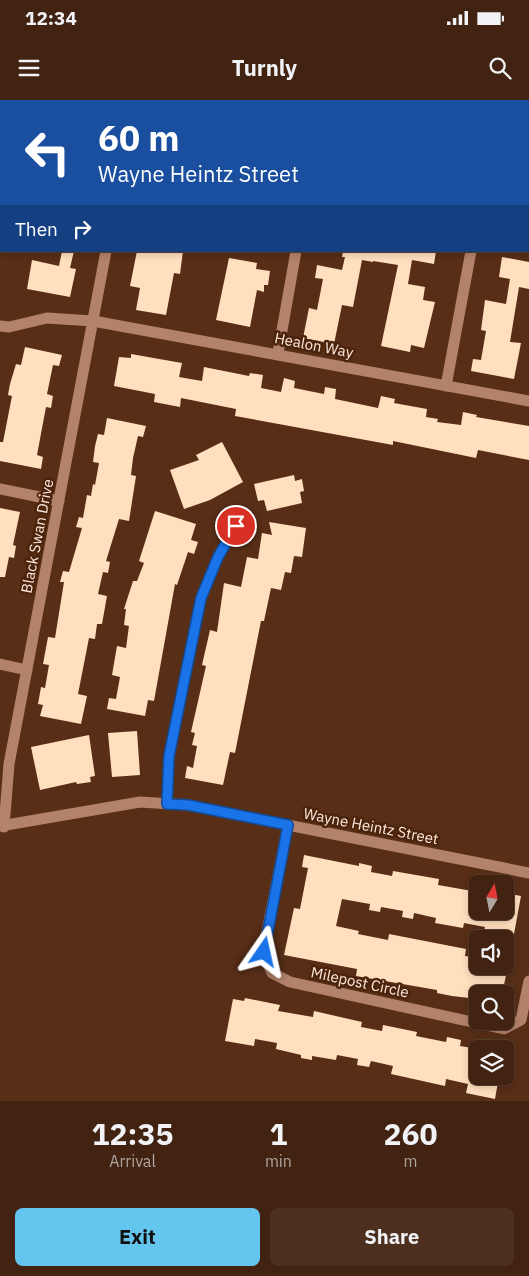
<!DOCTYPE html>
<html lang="en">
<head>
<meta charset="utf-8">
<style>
  body { margin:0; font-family:"IBM Plex Sans",sans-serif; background:#4c2f1f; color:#f1f3f6; height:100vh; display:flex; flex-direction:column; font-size:19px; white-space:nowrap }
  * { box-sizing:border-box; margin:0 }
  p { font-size:16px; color:#aea49f }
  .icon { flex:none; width:28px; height:28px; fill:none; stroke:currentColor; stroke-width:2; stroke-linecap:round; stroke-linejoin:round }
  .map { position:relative; height:1001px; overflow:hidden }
  .side { display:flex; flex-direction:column; background:#422211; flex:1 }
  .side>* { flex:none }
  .guide { position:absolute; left:0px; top:0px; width:530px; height:152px; box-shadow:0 2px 8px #0003,0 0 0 1px #5a3f31; background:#1a4fa0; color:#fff; overflow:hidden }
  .needle { width:32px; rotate:10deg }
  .buttons { position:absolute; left:469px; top:775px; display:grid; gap:10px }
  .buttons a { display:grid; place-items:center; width:45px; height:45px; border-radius:8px; background:#422211; box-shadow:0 2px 8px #0003,0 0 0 1px #5a3f31; font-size:25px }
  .pin { position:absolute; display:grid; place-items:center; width:42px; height:42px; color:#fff; margin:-21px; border:2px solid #fff; border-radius:50%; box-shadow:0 1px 5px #0007 }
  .me { position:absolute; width:55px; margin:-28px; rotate:11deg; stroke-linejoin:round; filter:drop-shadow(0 0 4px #0008) }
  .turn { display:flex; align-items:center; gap:18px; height:105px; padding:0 15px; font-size:22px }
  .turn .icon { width:65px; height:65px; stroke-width:2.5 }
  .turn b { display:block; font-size:35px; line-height:42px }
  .then { display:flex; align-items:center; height:48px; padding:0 15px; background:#0003; gap:10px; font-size:19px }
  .eta { display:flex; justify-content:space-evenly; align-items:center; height:85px; text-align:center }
  .eta b { font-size:30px; font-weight:700; line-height:35px }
  .button { display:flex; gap:10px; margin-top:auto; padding:10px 15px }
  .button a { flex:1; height:58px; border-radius:8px; background:#64c5ee; color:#111; font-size:20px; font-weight:700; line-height:58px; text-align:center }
  .button a+a { background:#4c2f1f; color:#f1f3f6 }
  .status { display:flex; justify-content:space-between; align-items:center; height:35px; padding:0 25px; background:#422211; direction:ltr }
  .status svg { height:14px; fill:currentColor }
  header { display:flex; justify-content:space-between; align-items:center; height:65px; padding:0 15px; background:#422211; font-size:22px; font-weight:700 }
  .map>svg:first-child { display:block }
</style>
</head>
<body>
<div class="status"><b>12:34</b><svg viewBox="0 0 49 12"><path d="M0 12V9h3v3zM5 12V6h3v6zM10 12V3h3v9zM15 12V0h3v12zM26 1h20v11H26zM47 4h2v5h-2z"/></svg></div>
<header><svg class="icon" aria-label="menu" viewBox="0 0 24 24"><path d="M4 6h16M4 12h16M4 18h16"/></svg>Turnly<svg class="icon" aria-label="search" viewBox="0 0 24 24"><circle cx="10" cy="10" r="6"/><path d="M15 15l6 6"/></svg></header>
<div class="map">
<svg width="529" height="1001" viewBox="0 0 529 1001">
  <rect width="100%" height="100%" fill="#582e17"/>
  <g fill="#ffdfbe">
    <path d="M62,151H74L70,168L76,169L70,197L27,189L32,160L59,166Z"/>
    <path d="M137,151H183L180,174L174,173L166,215L136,210L140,188L130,186Z"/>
    <path d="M343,151H436L434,164L412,160L408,184L425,187L423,200L435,202L424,248L411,245L410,252L381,246L398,165L373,161V162L362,160L353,207L342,205L334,244L303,238L309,208L317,210L323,179L315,178L317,165L342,170L345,157H342Z"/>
    <path d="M502,157L529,162V189L519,187L510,242L521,243L514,279L471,271L473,259L481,260L486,231L481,230L485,200L506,204L510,179L499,177Z"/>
    <path d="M229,158L257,163L256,169L270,171L268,185H264V192L257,190L250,227L216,220Z"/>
    <path d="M25,247L62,255L59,266L53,265L47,294L53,296L51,308L46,307L37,355L43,357L41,369L0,361V342H3L12,296L8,295L10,284L16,264L21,265Z"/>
    <path d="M131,254L182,263L179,277L202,281L204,267L249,276L250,273L263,275L261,288L281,292L284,278L295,281L294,288L324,294L325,287L336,289L335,299L378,308L381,296L395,299L394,303L427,309L426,317L438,319L437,322L461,325L463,312L477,315L476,317L529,326V360L478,350L476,358L393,341V345L235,316L236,309L181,298L180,307L154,302L155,294L114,286L119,257L131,258Z"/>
    <path d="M107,318L146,326L143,337L138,336L133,358L131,375L136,376L129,421L119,419L106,461L110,462L108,473L103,472L98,494L107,496L102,524H97L95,539L89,538L78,594L87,596L81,624L40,616L43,605L38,604L41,587L45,588L49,565L43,564L48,537L55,538L64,482H60L63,471L69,472L82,428L76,427L79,417L83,418L87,395L91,396L93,384L95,385L99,363L93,362L95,346L98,334L104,335Z"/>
    <path d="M222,342L243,382L210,400L184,409L170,370L199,360L196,355Z"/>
    <path d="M294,375L295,381L302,379L304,391L300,392L302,403L267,411L264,400L258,401L254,384Z"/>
    <path d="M0,408L20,412L13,445L16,446L14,458L9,457L5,477H0Z"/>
    <path d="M155,411L196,424L191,440L198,442L194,454L188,452L177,485L175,484L154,601L148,600L145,616L107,609L109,598L116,599L120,577L112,575L117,546L126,548L129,526L124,525L126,509H124L133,481H137L144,463L139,461Z"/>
    <path d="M269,422L306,428L302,457L294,456L291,473L285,472L281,490L271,488L264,521H261L235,653L230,652L223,685L185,678L187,666L193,668L197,646L192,645L195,633L191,632L206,566L202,565L210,530L217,532L224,483L241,487L247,457L258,459L262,433L272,435Z"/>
    <path d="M137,631L140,675L112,677L108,633Z"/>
    <path d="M89,635L95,676L90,677L91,682L77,684L76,682L40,690L31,647Z"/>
    <path d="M304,755L359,766V763L372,766L371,772L392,776L393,771L439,779L438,785L478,792V811H505V793L521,796L514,834L505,833V836L484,832L485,827L464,823L463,828L435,823L436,818L414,813L413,819L402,817L403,811L381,807L380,812L369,810L370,804L342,799L336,826L359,831L358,834L388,840L389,834L466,849L465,856L473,857L471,866H508L502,894H478V899L452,896L437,893V890L356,876L357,869L284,855L294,808L300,809L308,768L302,767Z"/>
    <path d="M245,898L280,905L278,911L313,917L314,911L362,922L361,927L382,931L383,925L417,932L416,936L446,942L447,937L461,940L460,946L478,949V976H499L495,999L466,993L468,984L446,979L445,986L391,974L393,966L371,961L369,967L357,965L358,959L337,955L336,960L312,956V960L301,958V955L276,949L277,943L255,939L254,946L225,941L233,899L244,901Z"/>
  </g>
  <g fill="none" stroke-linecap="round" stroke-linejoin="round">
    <g stroke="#b3826a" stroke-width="11">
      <path d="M134,1V0"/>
      <path d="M0,65H1"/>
      <path d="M0,226L9,227L47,218L93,221L529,301"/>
      <path d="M278,253L296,151"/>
      <path d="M446,286L471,151"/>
      <path d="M0,389L59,401"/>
      <path d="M0,564L27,570"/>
      <path d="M167,703L169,656L201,498L218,457L236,426"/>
      <path d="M288,725L263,852L272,873L290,882L504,929L521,920L529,881"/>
      <path d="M0,726L140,702L187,705L529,773"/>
      <path d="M4,727L9,664L106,151"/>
    </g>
  </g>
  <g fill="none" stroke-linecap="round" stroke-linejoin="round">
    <g stroke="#114b97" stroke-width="12">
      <path id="route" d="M236,426L218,457L201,498L169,656L167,704L188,705L288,725L264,852"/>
    </g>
    <use href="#route" stroke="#1a73e8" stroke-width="9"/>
  </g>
  <g text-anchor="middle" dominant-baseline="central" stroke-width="5" stroke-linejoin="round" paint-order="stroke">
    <g font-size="15" fill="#fee8dd" stroke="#4c240c">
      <text transform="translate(314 245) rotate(11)">Healon Way</text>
      <text transform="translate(37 436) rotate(-79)">Black Swan Drive</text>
      <text transform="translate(371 726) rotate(11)">Wayne Heintz Street</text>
      <text transform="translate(360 882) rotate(12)">Milepost Circle</text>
    </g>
  </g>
</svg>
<div class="buttons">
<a><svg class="needle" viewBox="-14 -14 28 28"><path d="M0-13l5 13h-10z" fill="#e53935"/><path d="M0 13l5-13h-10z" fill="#aea49f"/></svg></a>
<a><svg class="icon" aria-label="sound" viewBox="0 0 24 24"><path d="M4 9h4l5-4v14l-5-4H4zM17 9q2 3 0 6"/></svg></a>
<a><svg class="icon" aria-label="search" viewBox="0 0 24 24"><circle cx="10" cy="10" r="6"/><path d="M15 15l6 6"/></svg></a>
<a><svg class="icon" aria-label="layers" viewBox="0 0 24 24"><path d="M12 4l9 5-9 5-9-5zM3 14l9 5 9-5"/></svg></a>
</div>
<div class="pin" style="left:236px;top:426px;background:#d93025"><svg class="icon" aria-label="arrive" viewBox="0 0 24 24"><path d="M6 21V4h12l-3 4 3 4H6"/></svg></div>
<svg class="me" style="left:264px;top:852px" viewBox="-20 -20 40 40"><path d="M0-17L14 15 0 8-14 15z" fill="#1a73e8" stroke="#fff" stroke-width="4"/></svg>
<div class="guide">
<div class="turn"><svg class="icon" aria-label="left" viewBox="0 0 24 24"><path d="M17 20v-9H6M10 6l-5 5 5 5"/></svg><div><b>60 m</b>Wayne Heintz Street</div></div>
<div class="then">Then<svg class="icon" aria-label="right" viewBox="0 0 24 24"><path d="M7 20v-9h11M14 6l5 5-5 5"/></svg></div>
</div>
</div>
<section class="side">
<div class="eta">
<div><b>12:35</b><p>Arrival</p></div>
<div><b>1</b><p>min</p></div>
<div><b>260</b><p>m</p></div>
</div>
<div class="button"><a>Exit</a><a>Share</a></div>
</section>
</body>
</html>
